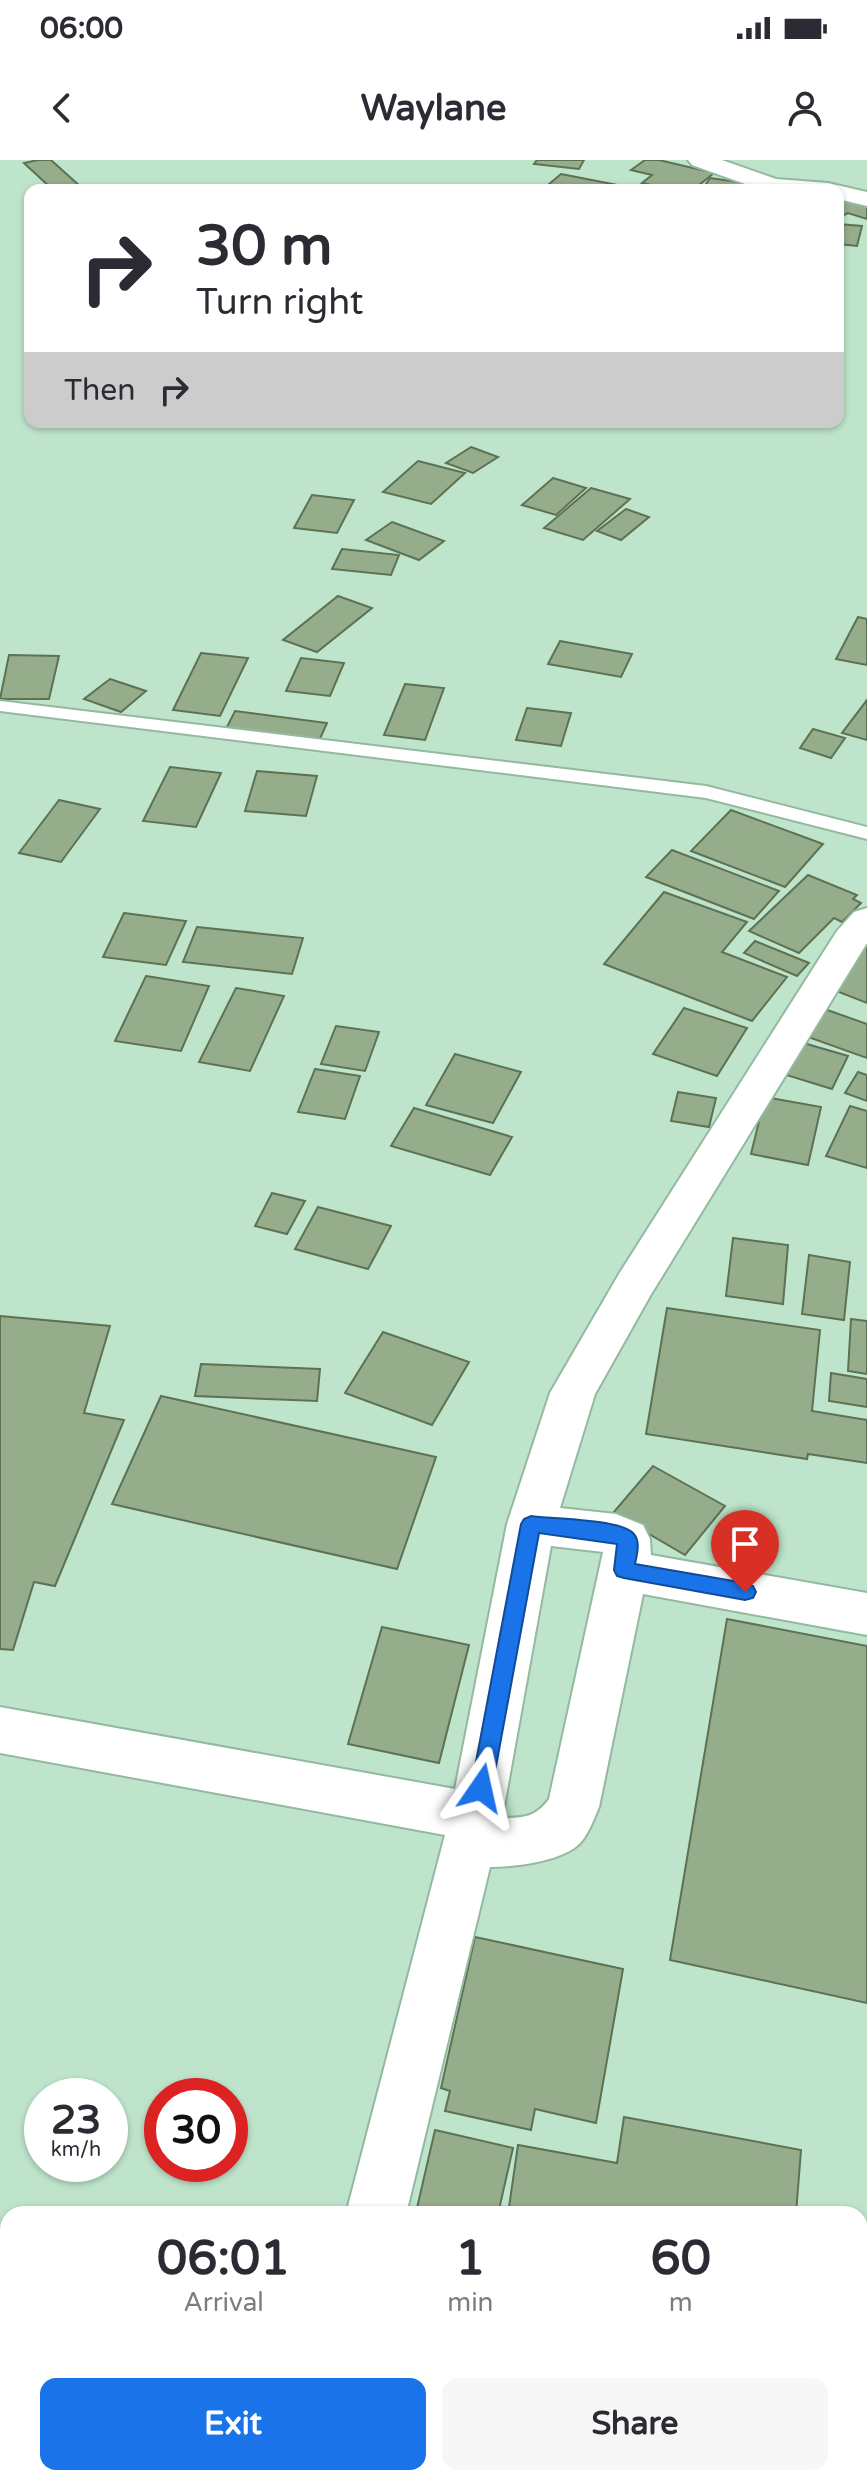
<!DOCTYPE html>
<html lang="en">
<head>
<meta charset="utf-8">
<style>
  body { margin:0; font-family:"Varela Round",sans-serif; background:#f7f7f7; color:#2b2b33; height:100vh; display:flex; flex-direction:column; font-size:30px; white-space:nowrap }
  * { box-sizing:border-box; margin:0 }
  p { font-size:26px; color:#7c7c81 }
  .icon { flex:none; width:44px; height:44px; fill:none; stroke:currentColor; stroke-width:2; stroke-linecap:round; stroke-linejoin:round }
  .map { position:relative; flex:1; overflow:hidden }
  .details { position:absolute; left:0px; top:2046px; width:868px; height:280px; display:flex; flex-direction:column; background:#fff; border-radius:24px 24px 0 0; box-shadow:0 2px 6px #0004 }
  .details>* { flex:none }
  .top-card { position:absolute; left:24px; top:24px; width:820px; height:244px; border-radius:16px; box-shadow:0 2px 6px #0004; background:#fff; color:#2b2b33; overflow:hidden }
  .speed { position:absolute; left:24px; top:1918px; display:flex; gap:16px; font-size:40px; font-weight:700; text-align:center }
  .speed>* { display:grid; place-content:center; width:104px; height:104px; border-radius:50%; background:#fff; box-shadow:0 2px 6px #0004; line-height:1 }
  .speed small { font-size:20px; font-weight:400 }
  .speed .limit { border:12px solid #d22; background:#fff; color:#111 }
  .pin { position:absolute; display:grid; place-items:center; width:68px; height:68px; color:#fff; margin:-82px -34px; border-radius:50% 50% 50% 0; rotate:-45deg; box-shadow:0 0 8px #0007 }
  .pin .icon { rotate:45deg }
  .me { position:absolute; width:88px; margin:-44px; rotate:11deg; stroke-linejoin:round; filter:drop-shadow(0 0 6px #0008) }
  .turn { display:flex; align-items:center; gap:28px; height:168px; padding:0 40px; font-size:36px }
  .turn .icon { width:104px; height:104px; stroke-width:2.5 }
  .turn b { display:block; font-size:56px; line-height:68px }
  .then { display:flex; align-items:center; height:76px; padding:0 40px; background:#0003; gap:16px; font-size:30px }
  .eta { display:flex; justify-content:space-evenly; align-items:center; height:136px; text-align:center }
  .eta b { font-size:48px; font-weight:800; line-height:56px }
  .button { display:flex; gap:16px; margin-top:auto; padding:16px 40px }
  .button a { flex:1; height:92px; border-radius:16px; background:#1a73e8; color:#fff; font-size:32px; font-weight:800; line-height:92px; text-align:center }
  .button a+a { background:#f7f7f7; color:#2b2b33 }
  .status { display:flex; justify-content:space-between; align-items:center; height:56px; padding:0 40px; background:#fff; direction:ltr }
  .status svg { height:22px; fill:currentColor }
  header { display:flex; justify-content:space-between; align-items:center; height:104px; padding:0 40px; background:#fff; font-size:36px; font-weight:800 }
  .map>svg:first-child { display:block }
</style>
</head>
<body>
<div class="status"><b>06:00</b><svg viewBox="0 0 49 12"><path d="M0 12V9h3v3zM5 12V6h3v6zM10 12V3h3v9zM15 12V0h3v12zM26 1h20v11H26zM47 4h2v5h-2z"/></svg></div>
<header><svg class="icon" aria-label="back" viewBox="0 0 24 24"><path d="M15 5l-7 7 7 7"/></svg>Waylane<svg class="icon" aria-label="person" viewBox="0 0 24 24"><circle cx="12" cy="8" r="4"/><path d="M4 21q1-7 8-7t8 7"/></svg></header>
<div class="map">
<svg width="867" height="2326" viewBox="0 0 867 2326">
  <rect width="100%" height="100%" fill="#bee5cb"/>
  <g fill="#96ad8c" stroke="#5d7253" stroke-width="2">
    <path d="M38,0H51L82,28L53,30L24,3Z"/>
    <path d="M537,0H584L579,9L534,4Z"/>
    <path d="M645,0H659L714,13L693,30H673L642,23L652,15L631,10Z"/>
    <path d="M561,14L643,30H563L565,28L548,25Z"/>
    <path d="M710,18L745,23L741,30H702Z"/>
    <path d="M838,34L867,44V59L848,53L838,58Z"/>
    <path d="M838,64L862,66L857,86L838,84Z"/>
    <path d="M471,287L498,297L473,313L446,303Z"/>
    <path d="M418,301L465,313L431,344L383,332Z"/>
    <path d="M553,318L586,328L556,355L522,345Z"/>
    <path d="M591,328L630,339L583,380L544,368Z"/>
    <path d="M312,335L354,340L337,373L294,368Z"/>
    <path d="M626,349L649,357L621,380L597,371Z"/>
    <path d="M392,362L444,381L419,400L366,380Z"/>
    <path d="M342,389L399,395L391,415L332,409Z"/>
    <path d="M338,436L372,448L317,492L283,480Z"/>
    <path d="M858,457L867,459V505L836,499Z"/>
    <path d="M560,481L632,494L621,517L548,504Z"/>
    <path d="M201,493L248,498L220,556L173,550Z"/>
    <path d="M9,495L59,496L49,539H0Z"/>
    <path d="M301,498L344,503L330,536L286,531Z"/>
    <path d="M110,519L146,531L121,552L84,539Z"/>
    <path d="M405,524L444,528L425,580L384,575Z"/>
    <path d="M867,540V580L842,573Z"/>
    <path d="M527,548L571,553L561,586L516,580Z"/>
    <path d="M235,551L327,563L319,581L226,569Z"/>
    <path d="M813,569L845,578L831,598L800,588Z"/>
    <path d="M170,607L221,613L196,667L143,661Z"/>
    <path d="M257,611L317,616L306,656L245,651Z"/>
    <path d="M59,640L100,649L61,702L19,693Z"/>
    <path d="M731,650L823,684L785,727L691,691Z"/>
    <path d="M672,690L779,731L754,759L646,717Z"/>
    <path d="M808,715L857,735L853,739L861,743L842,762L834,758L799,793L749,771Z"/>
    <path d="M664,732L747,762L722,792L787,817L752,861L604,804Z"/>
    <path d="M124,753L186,761L166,805L103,797Z"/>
    <path d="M197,767L303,778L292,814L183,802Z"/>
    <path d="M755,781L809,803L797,816L744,793Z"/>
    <path d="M867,784V843L829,828Z"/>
    <path d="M146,816L209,826L181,891L115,881Z"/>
    <path d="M236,828L284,836L250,911L199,902Z"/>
    <path d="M816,846L867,864V898L797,873Z"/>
    <path d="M684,848L747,868L717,916L653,894Z"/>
    <path d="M336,866L379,872L365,911L321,904Z"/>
    <path d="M800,882L848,896L832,929L783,914Z"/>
    <path d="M455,894L521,912L493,963L426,945Z"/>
    <path d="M315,909L360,916L345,959L298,952Z"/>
    <path d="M858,912L867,915V941L845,933Z"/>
    <path d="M678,932L716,938L709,967L671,961Z"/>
    <path d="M765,937L821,947L808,1005L751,994Z"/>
    <path d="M850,946L867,951V1008L826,996Z"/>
    <path d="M414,948L512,977L490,1015L391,986Z"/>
    <path d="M272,1033L305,1041L287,1074L255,1066Z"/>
    <path d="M318,1047L391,1066L368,1109L295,1089Z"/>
    <path d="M733,1078L788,1085L783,1144L726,1136Z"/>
    <path d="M809,1095L850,1102L844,1160L802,1154Z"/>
    <path d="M667,1148L820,1170L812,1251L867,1260V1303L808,1294L807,1299L646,1274Z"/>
    <path d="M0,1156L110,1166L84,1253L124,1260L55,1426L34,1422L13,1490L0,1489Z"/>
    <path d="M851,1159L867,1161V1214L848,1211Z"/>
    <path d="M383,1172L469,1202L432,1265L345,1233Z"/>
    <path d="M201,1204L320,1209L317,1241L195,1236Z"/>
    <path d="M831,1213L867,1219V1247L829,1241Z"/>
    <path d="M161,1236L436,1297L397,1409L112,1344Z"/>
    <path d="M653,1306L725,1346L685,1395L613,1353Z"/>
    <path d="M727,1459L867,1486V1843L670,1800Z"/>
    <path d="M382,1467L469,1485L439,1603L348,1584Z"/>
    <path d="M475,1777L623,1809L596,1963L535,1949L531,1970L445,1951L450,1931L441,1928Z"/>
    <path d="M624,1957L801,1990L796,2054H508L518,1985L617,2003Z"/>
    <path d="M435,1970L513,1988L498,2054H441L417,2048Z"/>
  </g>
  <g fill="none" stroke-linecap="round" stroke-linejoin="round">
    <g stroke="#93b9a0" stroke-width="4">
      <path id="lane" d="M0,541L706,626L867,667V679L706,638L0,551Z"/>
    </g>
    <g stroke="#93b9a0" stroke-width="4">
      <g id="street">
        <path d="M688,0H722L776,19L828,23L867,32V46L838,39V30H762L692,5Z"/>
        <path d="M867,748V783L650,1136L595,1234L560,1348L616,1354L643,1365L650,1379L651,1395L867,1433V1475L643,1434L599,1647C594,1659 587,1678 577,1686C557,1702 514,1707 490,1707L406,2054H346L445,1675L0,1593V1547L455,1629L507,1364L550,1233L619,1114L837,771L854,752ZM551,1386L603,1392L549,1639C536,1657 524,1658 502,1658Z"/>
        <path d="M265,2318H329L327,2326H263Z"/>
      </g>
    </g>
    <use href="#lane" fill="#fff" fill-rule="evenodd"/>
    <use href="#street" fill="#fff" fill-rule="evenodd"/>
  </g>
  <path fill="#1a73e8" stroke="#114b97" stroke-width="2" d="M531,1356C552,1359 619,1359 633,1373C641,1381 637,1394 635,1404L745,1423L753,1426L756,1432L753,1438L745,1440L624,1418L617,1416L614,1410L617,1384L539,1373L492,1628L489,1635L481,1638L474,1635L471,1628L521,1364L524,1359Z"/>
</svg>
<div class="speed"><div>23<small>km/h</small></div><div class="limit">30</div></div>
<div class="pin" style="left:745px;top:1432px;background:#d93025"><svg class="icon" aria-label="arrive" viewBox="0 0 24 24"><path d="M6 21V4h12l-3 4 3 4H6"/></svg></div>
<svg class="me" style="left:481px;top:1628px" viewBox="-20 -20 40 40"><path d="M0-17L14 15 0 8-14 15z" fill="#1a73e8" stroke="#fff" stroke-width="4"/></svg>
<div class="top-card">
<div class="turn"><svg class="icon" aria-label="right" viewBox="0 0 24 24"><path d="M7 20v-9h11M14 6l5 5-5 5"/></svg><div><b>30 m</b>Turn right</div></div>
<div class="then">Then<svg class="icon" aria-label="right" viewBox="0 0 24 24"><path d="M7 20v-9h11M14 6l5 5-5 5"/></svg></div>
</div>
<section class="details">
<div class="eta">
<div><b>06:01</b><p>Arrival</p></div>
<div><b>1</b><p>min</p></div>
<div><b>60</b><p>m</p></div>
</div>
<div class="button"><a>Exit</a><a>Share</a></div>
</section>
</div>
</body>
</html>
